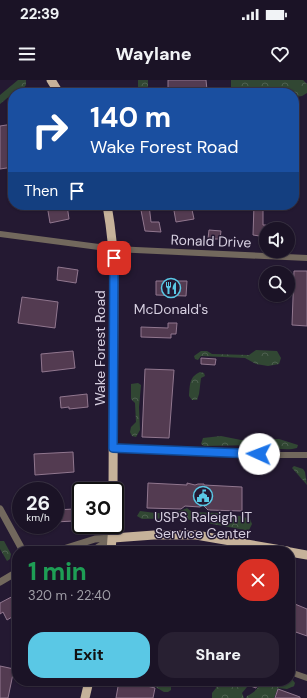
<!DOCTYPE html>
<html lang="en">
<head>
<meta charset="utf-8">
<style>
  body { margin:0; font-family:"DM Sans",sans-serif; background:#282032; color:#f1f3f6; height:100vh; display:flex; flex-direction:column; font-size:15px; white-space:nowrap }
  * { box-sizing:border-box; margin:0 }
  p { font-size:13px; color:#a09ea7 }
  .icon { flex:none; width:22px; height:22px; fill:none; stroke:currentColor; stroke-width:2; stroke-linecap:round; stroke-linejoin:round }
  .map { position:relative; flex:1; overflow:hidden }
  .drawer { position:absolute; left:12px; top:466px; width:283px; height:140px; display:flex; flex-direction:column; background:#1b1326; border-radius:16px; box-shadow:0 1px 3px #0004,0 0 0 1px #393243 }
  .drawer>* { flex:none }
  .banner { position:absolute; left:8px; top:8px; width:291px; height:122px; border-radius:16px; box-shadow:0 1px 3px #0004,0 0 0 1px #393243; background:#1a4fa0; color:#fff; overflow:hidden }
  .fabs { position:absolute; left:259px; top:142px; display:grid; gap:8px }
  .fabs a { display:grid; place-items:center; width:36px; height:36px; border-radius:50%; background:#1b1326; box-shadow:0 1px 3px #0004,0 0 0 1px #393243; font-size:20px }
  .speed { position:absolute; left:12px; top:402px; display:flex; gap:8px; font-size:20px; font-weight:700; text-align:center }
  .speed>* { display:grid; place-content:center; width:52px; height:52px; border-radius:50%; background:#1b1326; box-shadow:0 1px 3px #0004,0 0 0 1px #393243; line-height:1 }
  .speed small { font-size:10px; font-weight:400 }
  .speed .limit { border:2px solid #111; border-radius:6px; background:#fff; color:#111 }
  .pin { position:absolute; display:grid; place-items:center; width:34px; height:34px; color:#fff; margin:-17px; border-radius:8px; box-shadow:0 2px 6px #0006 }
  .me { position:absolute; width:44px; margin:-22px; rotate:272deg; stroke-linejoin:round; filter:drop-shadow(0 0 3px #0008) }
  .turn { display:flex; align-items:center; gap:14px; height:84px; padding:0 16px; font-size:18px }
  .turn .icon { width:52px; height:52px; stroke-width:2.5 }
  .turn b { display:block; font-size:28px; line-height:34px }
  .then { display:flex; align-items:center; height:38px; padding:0 16px; background:#0003; gap:8px; font-size:15px }
  .round { display:grid; place-items:center; flex:none; width:42px; height:42px; border-radius:16px; background:#282032 }
  .overview { display:flex; align-items:center; justify-content:space-between; height:68px; padding:0 16px }
  h1 { font-size:24px; font-weight:800; line-height:30px; color:#1e9e55 }
  .primary-button { display:flex; gap:8px; margin-top:auto; padding:8px 16px }
  .primary-button a { flex:1; height:46px; border-radius:16px; background:#5ac8e5; color:#111; font-size:16px; font-weight:800; line-height:46px; text-align:center }
  .primary-button a+a { background:#282032; color:#f1f3f6 }
  .status { display:flex; justify-content:space-between; align-items:center; height:28px; padding:0 20px; background:#1b1326; direction:ltr }
  .status svg { height:11px; fill:currentColor }
  header { display:flex; justify-content:space-between; align-items:center; height:52px; padding:0 16px; background:#1b1326; font-size:18px; font-weight:800 }
  .map>svg:first-child { display:block }
</style>
</head>
<body>
<div class="status"><b>22:39</b><svg viewBox="0 0 49 12"><path d="M0 12V9h3v3zM5 12V6h3v6zM10 12V3h3v9zM15 12V0h3v12zM26 1h20v11H26zM47 4h2v5h-2z"/></svg></div>
<header><svg class="icon" aria-label="menu" viewBox="0 0 24 24"><path d="M4 6h16M4 12h16M4 18h16"/></svg>Waylane<svg class="icon" aria-label="heart" viewBox="0 0 24 24"><path d="M12 20l-8-8c-3-5 5-10 8-4 3-6 11-1 8 4z"/></svg></header>
<div class="map">
<svg width="307" height="618" viewBox="0 0 307 618">
  <defs>
    <pattern id="forest-crowns" width="20" height="18" patternUnits="userSpaceOnUse"><rect width="20" height="18" fill="#314733"/><path d="M2 6a3 3 0 1 1 6 0M12 15a3 3 0 1 1 6 0" fill="none" stroke="#4e6050"/></pattern>
  </defs>
  <rect width="100%" height="100%" fill="#241932"/>
  <g fill="url(#forest-crowns)">
    <path d="M18,0H26V5L22,10H17L0,24V15Z"/>
    <path d="M138,0H148V7L164,9L168,13H106V12L138,9Z"/>
    <path d="M231,0H303L307,4V13L302,16L295,17L294,13H196L231,8Z"/>
    <path d="M256,270L277,271L281,278L279,284L268,286L256,284L245,278L201,276L198,280L195,279L194,276L201,271H207L212,274L249,275Z"/>
    <path d="M200,292L204,293L205,296L201,298L199,314L197,320H192L189,316C190,305 189,297 200,292Z"/>
    <path d="M138,303L141,305L139,327L140,350L136,357L132,356L130,352L131,347L136,342L135,323L131,319V304Z"/>
    <path d="M221,356L241,360L279,359L298,365L297,368C286,371 273,368 262,365L204,366L201,364L203,358Z"/>
    <path d="M294,386L303,389L305,392L307,405L292,388Z"/>
    <path d="M187,428L192,432L219,433L223,435L240,436L250,439L252,444L249,450H245L180,438L142,439L137,436L140,431C155,433 172,436 187,428Z"/>
    <path d="M0,461H4L11,474L10,479L7,481L0,469Z"/>
    <path d="M290,598L292,599L295,603L294,606L287,609L278,608L274,618H246L247,616C254,613 259,607 262,601H290Z"/>
    <path d="M145,601H160L162,602L173,601L171,603V610L168,612H164Z"/>
    <path d="M215,601H242L241,604L247,607L242,613L244,618H212V613L216,608Z"/>
  </g>
  <g fill="#533b51" stroke="#91778f">
    <path d="M168,0H206L207,10L168,11Z"/>
    <path d="M13,44V87L0,89V46Z"/>
    <path d="M47,125H67L69,139L50,143Z"/>
    <path d="M140,125H149L151,142H159L161,152L145,151Z"/>
    <path d="M173,125H191L194,139L176,142Z"/>
    <path d="M254,125H263V145H266V157L253,155Z"/>
    <path d="M209,150L221,151L220,159H208Z"/>
    <path d="M58,187L78,190L76,203L57,200Z"/>
    <path d="M294,191H307V246L292,245Z"/>
    <path d="M156,201H187L186,216L156,215Z"/>
    <path d="M22,217L58,222L55,248L18,243Z"/>
    <path d="M168,243H177L176,254H171V258L141,257V247L168,248Z"/>
    <path d="M73,271L75,288L42,292L41,274Z"/>
    <path d="M201,278L216,279L215,285L201,284Z"/>
    <path d="M145,289L174,290L169,358L142,357Z"/>
    <path d="M87,314L88,327L69,329V327L61,328L60,317Z"/>
    <path d="M73,372L74,392L35,395L34,374Z"/>
    <path d="M148,403L187,405V403L195,405L198,404H204V405L242,407V431L208,430L203,425L200,427L185,426L181,429L147,428Z"/>
    <path d="M74,429V441L55,442V430Z"/>
    <path d="M17,514V534L7,540L3,532L0,534V523Z"/>
    <path d="M290,522L307,529V556L290,550Z"/>
    <path d="M0,586L14,589L8,618H0Z"/>
    <path d="M119,601L131,602L155,608L153,618H116Z"/>
    <path d="M237,601H254L258,602L256,608Z"/>
    <path d="M278,609L300,617V618H275Z"/>
  </g>
  <g fill="none" stroke-linecap="round" stroke-linejoin="round">
    <g stroke="#72685d" stroke-width="6">
      <path d="M0,154L114,169L307,178"/>
      <path d="M113,368L273,375H307"/>
      <path d="M290,592L307,598"/>
    </g>
    <g stroke="#72685d" stroke-width="7">
      <path d="M0,429L23,471"/>
      <path d="M57,471L95,459L113,458"/>
      <path d="M89,471L94,470L111,459"/>
      <path d="M0,502L17,492"/>
    </g>
    <g stroke="#c6b29a" stroke-width="9">
      <path d="M51,0L59,13"/>
      <path d="M107,125L110,144L114,178L113,411"/>
      <path d="M113,458L154,455H196L287,471"/>
      <path d="M111,471L113,445"/>
      <path d="M290,472L307,475"/>
      <path d="M85,618L89,601"/>
    </g>
  </g>
  <g fill="none" stroke-linecap="round" stroke-linejoin="round">
    <g stroke="#114b97" stroke-width="10">
      <path id="route" d="M114,178L113,368L259,374"/>
    </g>
    <use href="#route" stroke="#1a73e8" stroke-width="7"/>
  </g>
  <defs>
    <g id="restaurant-ring" transform="scale(1)"><circle r="9.5" fill="#241932" stroke="#5ac8e5" stroke-width="1.5"/><path d="M-5-6h1v4h1v-4h1v4h1v-4h1v5L-1.5 .5V6h-2V.5L-5-1ZM5-6V6H3V1.5H1.5Q1.5-4 5-6Z" fill="#5ac8e5"/></g>
    <g id="civic-ring" transform="scale(1)"><circle r="9.5" fill="#241932" stroke="#5ac8e5" stroke-width="1.5"/><path d="M-.6-6.5H3V-4.5H.6V-3L4-1V1h2V6H-6V1h2V-1L-.6-3ZM-1.2 2.5V6h2.4V2.5Z" fill="#5ac8e5"/></g>
  </defs>
  <g fill-rule="evenodd">
    <use href="#restaurant-ring" x="171" y="208"/>
    <use href="#civic-ring" x="203" y="416"/>
  </g>
  <g text-anchor="middle" dominant-baseline="central" stroke-width="3" stroke-linejoin="round" paint-order="stroke">
    <g font-size="14" fill="#d6cfe0" stroke="#241932">
      <text transform="translate(211 161) rotate(2)">Ronald Drive</text>
      <text transform="translate(100 268) rotate(-90)">Wake Forest Road</text>
    </g>
    <g font-size="14" fill="#d6cfe0" stroke="#241932">
      <text x="171" y="229">McDonald's</text>
      <text x="203" y="437">USPS Raleigh IT<tspan x="203" dy="16">Service Center</tspan></text>
    </g>
  </g>
</svg>
<div class="fabs">
<a><svg class="icon" aria-label="sound" viewBox="0 0 24 24"><path d="M4 9h4l5-4v14l-5-4H4zM17 9q2 3 0 6"/></svg></a>
<a><svg class="icon" aria-label="search" viewBox="0 0 24 24"><circle cx="10" cy="10" r="6"/><path d="M15 15l6 6"/></svg></a>
</div>
<div class="speed"><div>26<small>km/h</small></div><div class="limit">30</div></div>
<div class="pin" style="left:114px;top:178px;background:#d93025"><svg class="icon" aria-label="arrive" viewBox="0 0 24 24"><path d="M6 21V4h12l-3 4 3 4H6"/></svg></div>
<svg class="me" style="left:259px;top:374px" viewBox="-20 -20 40 40"><circle r="19" fill="#fff"/><path d="M0-13L10 11 0 6-10 11z" fill="#1a73e8"/></svg>
<div class="banner">
<div class="turn"><svg class="icon" aria-label="right" viewBox="0 0 24 24"><path d="M7 20v-9h11M14 6l5 5-5 5"/></svg><div><b>140 m</b>Wake Forest Road</div></div>
<div class="then">Then<svg class="icon" aria-label="arrive" viewBox="0 0 24 24"><path d="M6 21V4h12l-3 4 3 4H6"/></svg></div>
</div>
<section class="drawer">
<div class="overview"><div><h1>1 min</h1><p>320 m · 22:40</p></div><a class="round" style="background:#d93025;color:#fff"><svg class="icon" aria-label="close" viewBox="0 0 24 24"><path d="M6 6l12 12M18 6L6 18"/></svg></a></div>
<div class="primary-button"><a>Exit</a><a>Share</a></div>
</section>
</div>
</body>
</html>
